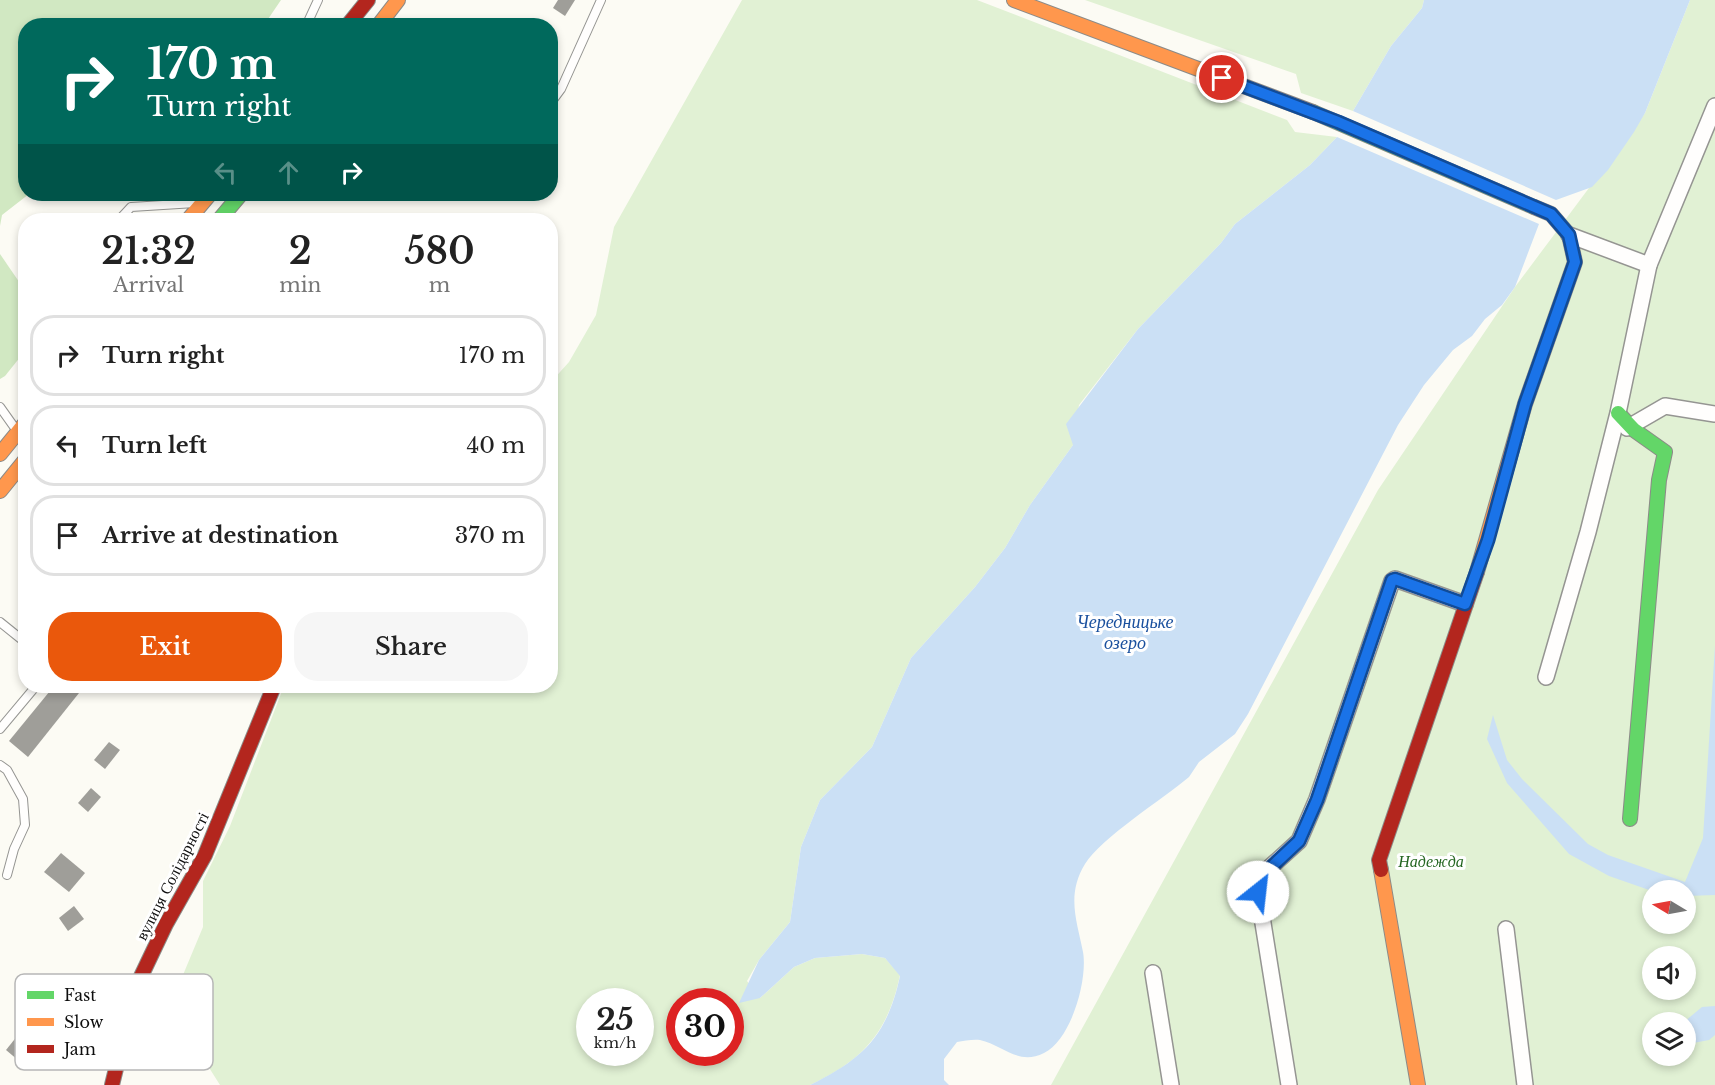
<!DOCTYPE html>
<html lang="en">
<head>
<meta charset="utf-8">
<style>
  body { margin:0; font-family:"Libre Baskerville",serif; background:#f6f6f6; color:#222; height:100vh; display:flex; flex-direction:column; font-size:22px; white-space:nowrap }
  * { box-sizing:border-box; margin:0 }
  p { font-size:20px; color:#767676 }
  .icon { flex:none; width:33px; height:33px; fill:none; stroke:currentColor; stroke-width:2; stroke-linecap:round; stroke-linejoin:round }
  .map { position:relative; flex:1; overflow:hidden }
  .details { position:absolute; left:18px; top:213px; width:540px; height:480px; display:flex; flex-direction:column; background:#fff; border-radius:24px; box-shadow:0 3px 9px #0003 }
  .details>* { flex:none }
  .top-card { position:absolute; left:18px; top:18px; width:540px; height:183px; border-radius:24px; box-shadow:0 3px 9px #0003; background:#00695c; color:#fff; overflow:hidden }
  .needle { width:39px; rotate:280deg }
  .fabs { position:absolute; left:1642px; top:880px; display:grid; gap:12px }
  .fabs a { display:grid; place-items:center; width:54px; height:54px; border-radius:50%; background:#fff; box-shadow:0 3px 9px #0003; font-size:30px }
  .speed { position:absolute; left:576px; top:988px; display:flex; gap:12px; font-size:30px; font-weight:700; text-align:center }
  .speed>* { display:grid; place-content:center; width:78px; height:78px; border-radius:50%; background:#fff; box-shadow:0 3px 9px #0003; line-height:1 }
  .speed small { font-size:15px; font-weight:400 }
  .speed .limit { border:9px solid #d22; background:#fff; color:#111 }
  .pin { position:absolute; display:grid; place-items:center; width:51px; height:51px; color:#fff; margin:-26px; border:3px solid #fff; border-radius:50%; box-shadow:0 2px 6px #0007 }
  .me { position:absolute; width:66px; margin:-33px; rotate:29deg; stroke-linejoin:round; filter:drop-shadow(0 0 4px #0008) }
  .turn { display:flex; align-items:center; gap:21px; height:126px; padding:0 30px; font-size:27px }
  .turn .icon { width:78px; height:78px; stroke-width:2.5 }
  .turn b { display:block; font-size:42px; line-height:51px }
  .lanes { display:flex; align-items:center; height:57px; padding:0 30px; background:#0003; justify-content:center; gap:30px; direction:ltr }
  .lanes .off { opacity:.35 }
  .eta { display:flex; justify-content:space-evenly; align-items:center; height:102px; text-align:center }
  .eta b { font-size:36px; font-weight:600; line-height:42px }
  .primary-button { display:flex; gap:12px; margin-top:auto; padding:12px 30px }
  .primary-button a { flex:1; height:69px; border-radius:24px; background:#ea580c; color:#fff; font-size:24px; font-weight:600; line-height:69px; text-align:center }
  .primary-button a+a { background:#f6f6f6; color:#222 }
  ul { padding:0; list-style:none }
  li { display:flex; align-items:center; gap:18px; height:81px; margin:0 12px 9px; padding:0 18px; border:3px solid #e0e0e0; border-radius:24px }
  li div { flex:1 }
  li b { display:block; font-size:22px }
  li em { font-style:normal }
  .map>svg:first-child { display:block }
</style>
</head>
<body>
<div class="map">
<svg width="1715" height="1085" viewBox="0 0 1715 1085">
  <rect width="100%" height="100%" fill="#fcfbf4"/>
  <g fill="#e1f1d4" fill-rule="evenodd">
    <path d="M742,0H977L1287,120L1295,132L1337,137L1310,165L1235,224L1221,243L1138,329L1079,405L1073,445L1030,505L1005,548L975,587L911,658L872,747L820,800L801,847L790,922L759,960L747,981L760,998L794,967L815,958L862,954L885,958L900,975C888,1033 862,1061 810,1085H220L170,1006L203,927V881L230,826L284,686H550L551,382L569,362L596,315L614,227ZM590,1002H640V1053H590ZM680,1002H730V1053H680Z"/>
    <path d="M1085,0H1424L1422,8L1391,46L1353,111L1301,93L1296,74Z"/>
    <path d="M1690,0H1715V1085H1051L1378,490L1515,287L1645,113ZM1653,891H1686V924H1653ZM1653,957H1686V990H1653ZM1653,1023H1686V1056H1653Z"/>
  </g>
  <g fill="#d1e8c2">
    <path d="M0,0H281L264,25L26,26V194H29L2,215L0,226Z"/>
    <path d="M0,254L26,292L25,351L5,376L0,379Z"/>
  </g>
  <g fill="#cbe0f5">
    <path d="M1424,0H1690L1645,113L1634,132L1608,170L1592,187L1556,200L1353,111L1391,46L1422,8Z"/>
    <path d="M1337,137L1539,224L1515,287L1502,305L1485,319L1472,336L1453,350L1424,385L1398,425L1248,714L1235,734L1199,762L1189,777C1163,799 1101,838 1085,864C1066,895 1077,921 1083,952C1088,980 1071,1040 1044,1053C1018,1066 1003,1045 980,1040C973,1039 964,1041 957,1042L944,1059V1080L949,1085H810C863,1059 887,1036 900,976L885,958L862,954L815,958L794,967L760,998L739,1003L759,960L790,922L801,847L820,800L872,747L911,658L975,587L1005,548L1030,505L1073,445L1066,424L1138,329L1221,243L1235,224L1310,165Z"/>
    <path d="M1715,645V895L1686,896V891H1652L1609,876L1569,854L1507,783L1487,739L1493,715L1507,760L1522,779L1588,844L1608,855L1685,882L1703,838Z"/>
    <path d="M1715,1006V1035L1709,1040L1688,1044L1686,1023L1684,1022L1702,1007Z"/>
  </g>
  <g fill="#9f9e99">
    <path d="M558,0H575L565,16L553,8Z"/>
    <path d="M54,686H69L79,693L28,757L9,741Z"/>
    <path d="M109,742L120,750L105,769L94,760Z"/>
    <path d="M91,788L101,797L88,812L78,803Z"/>
    <path d="M61,853L85,873L69,892L44,872Z"/>
    <path d="M74,906L84,919L68,931L59,918Z"/>
    <path d="M22,1030L41,1046L25,1066L6,1050Z"/>
  </g>
  <g fill="none" stroke-linecap="round" stroke-linejoin="round">
    <g stroke="#959592" stroke-width="10">
      <g id="lane">
        <path d="M306,26L318,0"/>
        <path d="M550,104L561,89L601,0"/>
        <path d="M119,220L131,207L195,203"/>
        <path d="M0,407L17,431"/>
        <path d="M0,622L26,643"/>
        <path d="M0,729L36,686"/>
        <path d="M0,765L7,770L23,799L25,825L14,849L7,875"/>
      </g>
    </g>
    <g stroke="#959592" stroke-width="18">
      <g id="street">
        <path d="M1569,235L1649,265"/>
        <path d="M1627,428L1665,406L1715,414"/>
        <path d="M1546,677L1588,532L1618,413L1649,265L1715,106"/>
        <path d="M1506,929L1525,1085"/>
        <path d="M1153,973L1171,1085"/>
        <path d="M1289,1085L1258,892L1259,882L1267,870L1299,841L1317,799L1392,581L1395,579L1465,604"/>
      </g>
    </g>
    <g stroke="#8c8b88" stroke-width="16">
      <g id="fast">
        <path d="M1313,112L1534,207"/>
        <path d="M219,220L241,194"/>
        <path d="M1618,413L1634,430L1665,452L1659,480L1630,819"/>
      </g>
    </g>
    <g stroke="#8c8b88" stroke-width="16">
      <g id="slow">
        <path d="M1014,0L1313,112"/>
        <path d="M378,26L398,0"/>
        <path d="M188,220L210,194"/>
        <path d="M0,454L26,422"/>
        <path d="M0,491L26,459"/>
        <path d="M1477,572L1525,404L1575,262L1569,235L1551,214L1534,207"/>
        <path d="M1381,870L1418,1085"/>
      </g>
    </g>
    <g stroke="#8c8b88" stroke-width="16">
      <g id="jam">
        <path d="M347,26L368,0"/>
        <path d="M1381,870L1379,860L1477,572"/>
        <path d="M112,1085L136,987L166,924L205,855L274,686"/>
      </g>
    </g>
    <use href="#lane" stroke="#fffefd" stroke-width="8"/>
    <use href="#street" stroke="#fffefd" stroke-width="15"/>
    <use href="#fast" stroke="#63d668" stroke-width="14"/>
    <use href="#slow" stroke="#ff974d" stroke-width="14"/>
    <use href="#jam" stroke="#b3261e" stroke-width="14"/>
  </g>
  <g fill="none" stroke-linecap="round" stroke-linejoin="round">
    <g stroke="#114b97" stroke-width="15">
      <path id="route" d="M1222,78L1338,122L1551,214L1569,235L1575,262L1525,404L1488,540L1465,604L1395,579L1392,580L1317,800L1299,841L1268,870L1259,882L1258,892"/>
    </g>
    <use href="#route" stroke="#1a73e8" stroke-width="10"/>
  </g>
  <g text-anchor="middle" dominant-baseline="central" stroke-width="6" stroke-linejoin="round" paint-order="stroke">
    <g font-size="16" font-style="italic" fill="#236520" stroke="#fff">
      <text x="1431" y="861">Надежда</text>
    </g>
    <g font-size="16" fill="#0e0e0e" stroke="#fff">
      <text transform="translate(172 876) rotate(-63)">вулиця Солідарності</text>
    </g>
    <g font-size="18" font-style="italic" fill="#1a509e" stroke="#fff">
      <text x="1125" y="622">Чередницьке<tspan x="1125" dy="21">озеро</tspan></text>
    </g>
  </g>
  <rect x="15" y="974" width="198" height="96" rx="9" fill="#fff" stroke="#b7b7b7" stroke-width="1.5"/>
  <rect x="27" y="991" width="27" height="8" fill="#63d668"/>
  <rect x="27" y="1018" width="27" height="8" fill="#ff974d"/>
  <rect x="27" y="1045" width="27" height="8" fill="#b3261e"/>
  <g font-size="16" fill="#0e0e0e">
    <text x="64" y="1001">Fast</text>
    <text x="64" y="1028">Slow</text>
    <text x="64" y="1055">Jam</text>
  </g>
</svg>
<div class="fabs">
<a><svg class="needle" viewBox="-14 -14 28 28"><path d="M0-13l5 13h-10z" fill="#e53935"/><path d="M0 13l5-13h-10z" fill="#767676"/></svg></a>
<a><svg class="icon" aria-label="sound" viewBox="0 0 24 24"><path d="M4 9h4l5-4v14l-5-4H4zM17 9q2 3 0 6"/></svg></a>
<a><svg class="icon" aria-label="layers" viewBox="0 0 24 24"><path d="M12 4l9 5-9 5-9-5zM3 14l9 5 9-5"/></svg></a>
</div>
<div class="speed"><div>25<small>km/h</small></div><div class="limit">30</div></div>
<div class="pin" style="left:1222px;top:78px;background:#d93025"><svg class="icon" aria-label="arrive" viewBox="0 0 24 24"><path d="M6 21V4h12l-3 4 3 4H6"/></svg></div>
<svg class="me" style="left:1258px;top:892px" viewBox="-20 -20 40 40"><circle r="19" fill="#fff"/><path d="M0-13L10 11 0 6-10 11z" fill="#1a73e8"/></svg>
<div class="top-card">
<div class="turn"><svg class="icon" aria-label="right" viewBox="0 0 24 24"><path d="M7 20v-9h11M14 6l5 5-5 5"/></svg><div><b>170 m</b>Turn right</div></div>
<div class="lanes"><svg class="icon off" aria-label="left" viewBox="0 0 24 24"><path d="M17 20v-9H6M10 6l-5 5 5 5"/></svg><svg class="icon off" aria-label="ahead" viewBox="0 0 24 24"><path d="M12 20V5M6 11l6-6 6 6"/></svg><svg class="icon" aria-label="right" viewBox="0 0 24 24"><path d="M7 20v-9h11M14 6l5 5-5 5"/></svg></div>
</div>
<section class="details">
<div class="eta">
<div><b>21:32</b><p>Arrival</p></div>
<div><b>2</b><p>min</p></div>
<div><b>580</b><p>m</p></div>
</div>
<ul>
<li><svg class="icon" aria-label="right" viewBox="0 0 24 24"><path d="M7 20v-9h11M14 6l5 5-5 5"/></svg><div><b>Turn right</b></div><em>170 m</em></li>
<li><svg class="icon" aria-label="left" viewBox="0 0 24 24"><path d="M17 20v-9H6M10 6l-5 5 5 5"/></svg><div><b>Turn left</b></div><em>40 m</em></li>
<li><svg class="icon" aria-label="arrive" viewBox="0 0 24 24"><path d="M6 21V4h12l-3 4 3 4H6"/></svg><div><b>Arrive at destination</b></div><em>370 m</em></li>
</ul>
<div class="primary-button"><a>Exit</a><a>Share</a></div>
</section>
</div>
</body>
</html>
